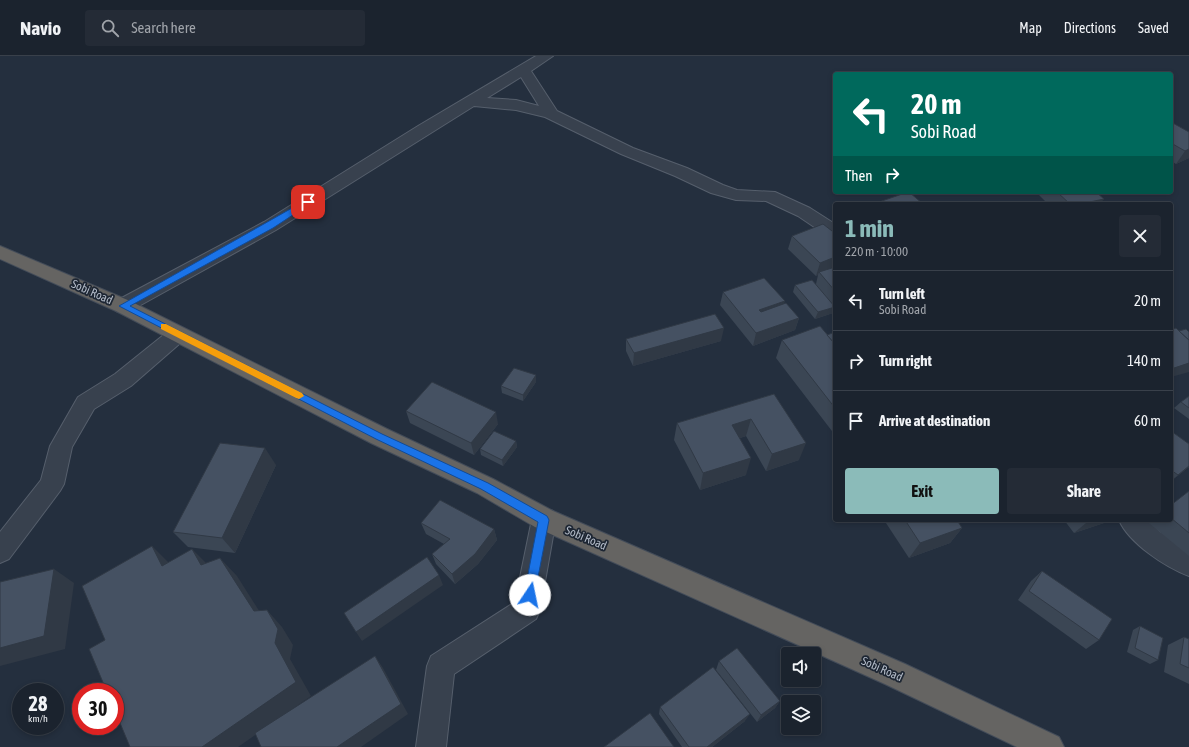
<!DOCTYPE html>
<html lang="en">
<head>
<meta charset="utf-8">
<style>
  body { margin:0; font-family:"Asap Condensed",sans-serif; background:#242b36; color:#f1f3f6; height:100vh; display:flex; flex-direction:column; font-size:15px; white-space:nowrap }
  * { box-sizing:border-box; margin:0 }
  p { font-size:13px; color:#a0a4aa }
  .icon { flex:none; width:22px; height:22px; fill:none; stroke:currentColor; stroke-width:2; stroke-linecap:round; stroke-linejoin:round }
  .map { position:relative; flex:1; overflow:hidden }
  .sheet { position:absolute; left:833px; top:146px; width:340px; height:320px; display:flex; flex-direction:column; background:#1b232e; border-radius:4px; box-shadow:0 2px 6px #0003,0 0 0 1px #39404a }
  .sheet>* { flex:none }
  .guide { position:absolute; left:833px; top:16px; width:340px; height:122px; border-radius:4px; box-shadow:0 2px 6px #0003,0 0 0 1px #39404a; background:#00695c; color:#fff; overflow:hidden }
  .controls { position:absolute; left:781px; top:591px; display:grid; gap:8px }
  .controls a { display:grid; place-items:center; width:40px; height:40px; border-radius:4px; background:#1b232e; box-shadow:0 2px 6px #0003,0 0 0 1px #39404a; font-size:20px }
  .speed { position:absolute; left:12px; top:627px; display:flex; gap:8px; font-size:20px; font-weight:700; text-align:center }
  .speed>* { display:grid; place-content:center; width:52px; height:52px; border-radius:50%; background:#1b232e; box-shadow:0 2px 6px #0003,0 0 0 1px #39404a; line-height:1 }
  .speed small { font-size:10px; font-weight:400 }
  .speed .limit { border:6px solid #d22; background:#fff; color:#111 }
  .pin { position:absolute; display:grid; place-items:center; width:34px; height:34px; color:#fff; margin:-17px; border-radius:8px; box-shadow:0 2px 6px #0006 }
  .me { position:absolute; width:44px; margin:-22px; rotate:11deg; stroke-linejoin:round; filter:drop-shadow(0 0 3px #0008) }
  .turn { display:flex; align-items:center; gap:14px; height:84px; padding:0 12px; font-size:18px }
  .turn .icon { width:52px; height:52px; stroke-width:2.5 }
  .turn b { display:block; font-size:28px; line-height:34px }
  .then { display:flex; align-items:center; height:38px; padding:0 12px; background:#0003; gap:8px; font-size:15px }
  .round { display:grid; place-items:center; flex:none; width:42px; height:42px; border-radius:4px; background:#242b36 }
  .overview { display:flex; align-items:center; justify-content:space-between; height:68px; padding:0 12px }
  h1 { font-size:24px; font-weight:700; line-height:30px; color:#8bbbb9 }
  .primary-button { display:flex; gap:8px; margin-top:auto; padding:8px 12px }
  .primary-button a { flex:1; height:46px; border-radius:4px; background:#8bbbb9; color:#111; font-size:16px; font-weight:700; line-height:46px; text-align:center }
  .primary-button a+a { background:#242b36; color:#f1f3f6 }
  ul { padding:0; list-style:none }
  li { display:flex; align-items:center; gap:12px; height:60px; padding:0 12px; border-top:1px solid #39404a }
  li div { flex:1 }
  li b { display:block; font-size:15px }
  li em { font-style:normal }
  header { display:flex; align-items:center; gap:24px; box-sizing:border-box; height:56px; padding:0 20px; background:#1b232e; border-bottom:1px solid #39404a }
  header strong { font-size:19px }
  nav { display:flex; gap:22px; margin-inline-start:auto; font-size:14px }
  .search { width:280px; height:36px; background:#242b36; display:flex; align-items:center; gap:10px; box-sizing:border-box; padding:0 14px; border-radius:4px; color:#a0a4aa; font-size:15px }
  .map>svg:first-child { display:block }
</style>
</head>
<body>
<header>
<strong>Navio</strong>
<div class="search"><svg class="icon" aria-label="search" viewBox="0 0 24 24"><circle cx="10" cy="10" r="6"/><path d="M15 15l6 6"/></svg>Search here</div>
<nav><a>Map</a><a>Directions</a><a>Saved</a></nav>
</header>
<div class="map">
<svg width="1189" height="691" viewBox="0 0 1189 691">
  <rect width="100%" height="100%" fill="#242f3e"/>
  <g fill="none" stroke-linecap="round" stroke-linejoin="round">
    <g stroke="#565f6c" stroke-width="2">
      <g id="minor">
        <path d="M536,0H553L531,15L557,55L633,92L687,112L723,129L737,134L775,136L810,152L835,168V183L829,181L798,160L766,145L736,144L711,137L675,120L621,98L545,61L516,54L474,50L276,174L130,255L123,257L116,255L113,250L116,245L264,166L418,70ZM521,21L539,50L516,44L487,42Z"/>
        <path d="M178,270L185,273L188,278L185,283L131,330L94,353L72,391L64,428L60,435L9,503L0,507V476L41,424L50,390L78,341L115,318L171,273Z"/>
        <path d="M544,452L553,455L556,463L540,554L536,563L454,618L446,691H416L427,610L431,600L515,546L532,463L535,455Z"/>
        <path d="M1119,464H1148L1160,476L1189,494V520C1165,511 1129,487 1119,464Z"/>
      </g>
    </g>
    <g stroke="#434c59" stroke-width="2">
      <path id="trunk" d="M0,190L130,245L387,373L493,423L553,455L905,608L1059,681L1064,691H1017L885,628L535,471L477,437L371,387L116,255L0,203Z"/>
    </g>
    <use href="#minor" fill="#38414e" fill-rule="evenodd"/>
    <use href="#trunk" fill="#656462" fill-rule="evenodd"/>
  </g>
  <g fill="#3b4654">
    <path d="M1171,66L1189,102L1176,108L1171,105Z"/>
    <path d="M1040,136H1096L1100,148H1048L1039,139Z"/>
    <path d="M835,173V253L834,252L833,257L815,263L793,236L795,229L816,228L818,219L816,220L788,193L792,180L832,175Z"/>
    <path d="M723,236L784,248L799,262L795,274L753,290L720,249Z"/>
    <path d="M835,276V379L776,302L782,284L827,279Z"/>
    <path d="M626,283L721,285L633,310L626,295Z"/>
    <path d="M536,326L523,345L502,337L501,330Z"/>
    <path d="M774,338L799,404L766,415L746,380L740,382L746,419L700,434L674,384L677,367Z"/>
    <path d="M1189,340V363L1174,352L1181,346Z"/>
    <path d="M406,355L498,368L474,399L410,367Z"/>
    <path d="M1171,375L1189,388V411L1171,425Z"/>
    <path d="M516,385L517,391L503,410L481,399L480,393Z"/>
    <path d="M276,409L235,497L188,491L173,476Z"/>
    <path d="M1189,435V500L1149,467L1152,464H1171V449Z"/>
    <path d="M884,464H957L962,472L950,487L909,502Z"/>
    <path d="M1064,464H1112L1110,465L1074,477Z"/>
    <path d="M421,467L494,473L497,484L478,508L455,528L436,508L432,498L444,488L426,478Z"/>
    <path d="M1042,515L1099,584L1086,593L1018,544L1031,525Z"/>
    <path d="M1140,570L1158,604L1150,608L1127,596L1133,574Z"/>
    <path d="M1184,581L1189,583V628L1164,616L1168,589Z"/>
    <path d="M719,605L780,645L775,652L757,666L716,614Z"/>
    <path d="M660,651L745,665L712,691H682L659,658Z"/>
  </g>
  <g fill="#303945">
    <path d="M1189,93V102L1176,108L1185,95Z"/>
    <path d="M1104,143L1100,148H1080Z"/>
    <path d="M835,201V212L819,216L818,219L816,220L820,207Z"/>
    <path d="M785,245L781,258L756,267L759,254Z"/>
    <path d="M835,251L833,257L815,263L818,256Z"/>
    <path d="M799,262L795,274L753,290L756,277Z"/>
    <path d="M724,272L721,285L633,310L634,297Z"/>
    <path d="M1189,307V316L1171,321V313Z"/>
    <path d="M536,319V326L523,345V339Z"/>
    <path d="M496,356L498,368L474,399L471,387Z"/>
    <path d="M751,363L746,380L728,386L732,369Z"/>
    <path d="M516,385L517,391L503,410L502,404Z"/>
    <path d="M806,387L799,404L766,415L772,398Z"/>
    <path d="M265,392L276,409L235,497L222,482Z"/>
    <path d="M751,402L746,419L700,434L703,417Z"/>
    <path d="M1189,410V411L1171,425L1178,419Z"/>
    <path d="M1094,464H1112L1110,465L1074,477L1086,467Z"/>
    <path d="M962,472L950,487L909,502L920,487Z"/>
    <path d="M494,473L497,484L478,508L455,528L452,518Z"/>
    <path d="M152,490L171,509L162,510Z"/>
    <path d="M192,493L210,511L201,509Z"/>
    <path d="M220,502L237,520L270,572L254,555Z"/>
    <path d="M54,513L74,527L65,593L0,610V592Z"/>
    <path d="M439,519L443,529L362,585L356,576Z"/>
    <path d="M267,554L282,571L293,589L290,603L311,640L238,691H202L275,587Z"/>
    <path d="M375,600L383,612L408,658L361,691H337Z"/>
    <path d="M780,645L775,652L757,666L761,659Z"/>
    <path d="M750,658L745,665L712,691H707Z"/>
  </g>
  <g fill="#455162" stroke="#303945">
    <path d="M1171,66L1189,76V93L1185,95L1171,87Z"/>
    <path d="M908,136H909L923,148H873Z"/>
    <path d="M1057,136H1096L1104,143L1080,148H1070Z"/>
    <path d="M823,168L832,175L835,173V201L820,207L792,180Z"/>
    <path d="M835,211V235L819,216Z"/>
    <path d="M764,222L785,245L759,254L761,256L786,247L799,262L756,277L723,236Z"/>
    <path d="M812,224L835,251L818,256L795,229Z"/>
    <path d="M715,258L724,272L634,297L626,283Z"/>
    <path d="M820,270L835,288V352L782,284Z"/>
    <path d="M1176,272L1189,284V307L1171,313V274Z"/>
    <path d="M1186,273L1189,276V284L1179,275Z"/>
    <path d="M835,276V288L827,279Z"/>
    <path d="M514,312L536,319L523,339L501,330Z"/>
    <path d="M432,326L496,356L471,387L406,355Z"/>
    <path d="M774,338L806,387L772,398L751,363L732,369L751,402L703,417L677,367Z"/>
    <path d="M1189,340V352L1181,346Z"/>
    <path d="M494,375L516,385L502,404L480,393Z"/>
    <path d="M1171,375L1189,388V410L1178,419L1171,414Z"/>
    <path d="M220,387L265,392L222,482L173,476Z"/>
    <path d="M1189,435V477L1171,462V449Z"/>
    <path d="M440,444L494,473L475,498L452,518L432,498L450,483L421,467Z"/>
    <path d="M905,464H957L962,472L920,487Z"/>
    <path d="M1084,464H1094L1086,467Z"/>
    <path d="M152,490L162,510L192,493L201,509L220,502L254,555L267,554L278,573L275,587L296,626L202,691H130L115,655V636H107L89,593L105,584L82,530Z"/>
    <path d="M427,501L439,519L356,576L344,557Z"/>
    <path d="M54,513L44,580L0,592V526Z"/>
    <path d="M1042,515L1112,563L1099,584L1029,535Z"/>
    <path d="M1140,570L1163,582L1158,604L1135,592Z"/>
    <path d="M1184,581L1189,583V612L1180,608Z"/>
    <path d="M737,592L780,645L761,659L719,605Z"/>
    <path d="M375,600L401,648L337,691H261L255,677Z"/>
    <path d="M713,611L750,658L707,691H689L660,651Z"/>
    <path d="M650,657L674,691H604Z"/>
  </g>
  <path fill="#1a73e8" stroke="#114b97" d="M308,143L312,146L311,147L273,172L130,250L382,378L488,427L547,460L549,464L534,542L530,544L526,542L524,539L538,466L481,433L376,383L119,250Z"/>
  <path fill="#f59e0b" d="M161,268H166L302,337L304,340L299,343L296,342L161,273Z"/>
  <g text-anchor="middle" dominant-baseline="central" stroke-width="3.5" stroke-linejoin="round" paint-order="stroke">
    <g font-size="12" fill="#b4bcc9" stroke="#1d2633">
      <text transform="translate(92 236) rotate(24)">Sobi Road</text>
      <text transform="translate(586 482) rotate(23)">Sobi Road</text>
      <text transform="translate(882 613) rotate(24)">Sobi Road</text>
    </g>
  </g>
</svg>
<div class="controls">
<a><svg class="icon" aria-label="sound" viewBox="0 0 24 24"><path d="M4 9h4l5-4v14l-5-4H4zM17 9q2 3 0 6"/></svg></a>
<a><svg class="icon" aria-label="layers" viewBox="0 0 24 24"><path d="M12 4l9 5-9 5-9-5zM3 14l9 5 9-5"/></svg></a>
</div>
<div class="speed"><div>28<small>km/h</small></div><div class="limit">30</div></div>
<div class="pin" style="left:308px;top:146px;background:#d93025"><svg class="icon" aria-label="arrive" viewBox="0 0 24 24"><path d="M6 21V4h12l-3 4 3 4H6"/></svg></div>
<svg class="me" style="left:530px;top:539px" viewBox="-20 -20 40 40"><circle r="19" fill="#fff"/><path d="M0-13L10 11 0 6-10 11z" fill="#1a73e8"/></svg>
<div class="guide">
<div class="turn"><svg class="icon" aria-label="left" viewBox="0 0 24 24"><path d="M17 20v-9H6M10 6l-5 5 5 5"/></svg><div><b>20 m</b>Sobi Road</div></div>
<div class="then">Then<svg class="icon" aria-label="right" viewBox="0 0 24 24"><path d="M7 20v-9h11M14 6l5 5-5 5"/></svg></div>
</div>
<section class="sheet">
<div class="overview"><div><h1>1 min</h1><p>220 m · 10:00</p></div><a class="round"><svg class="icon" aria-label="close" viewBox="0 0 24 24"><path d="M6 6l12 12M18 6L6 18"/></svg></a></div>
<ul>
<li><svg class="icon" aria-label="left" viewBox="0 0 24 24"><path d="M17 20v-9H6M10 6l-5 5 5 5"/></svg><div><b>Turn left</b><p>Sobi Road</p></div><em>20 m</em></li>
<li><svg class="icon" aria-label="right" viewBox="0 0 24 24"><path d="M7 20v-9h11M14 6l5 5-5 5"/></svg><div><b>Turn right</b></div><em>140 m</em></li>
<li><svg class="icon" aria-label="arrive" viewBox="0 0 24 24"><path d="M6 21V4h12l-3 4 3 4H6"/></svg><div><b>Arrive at destination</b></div><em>60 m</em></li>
</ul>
<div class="primary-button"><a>Exit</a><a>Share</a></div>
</section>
</div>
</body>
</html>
